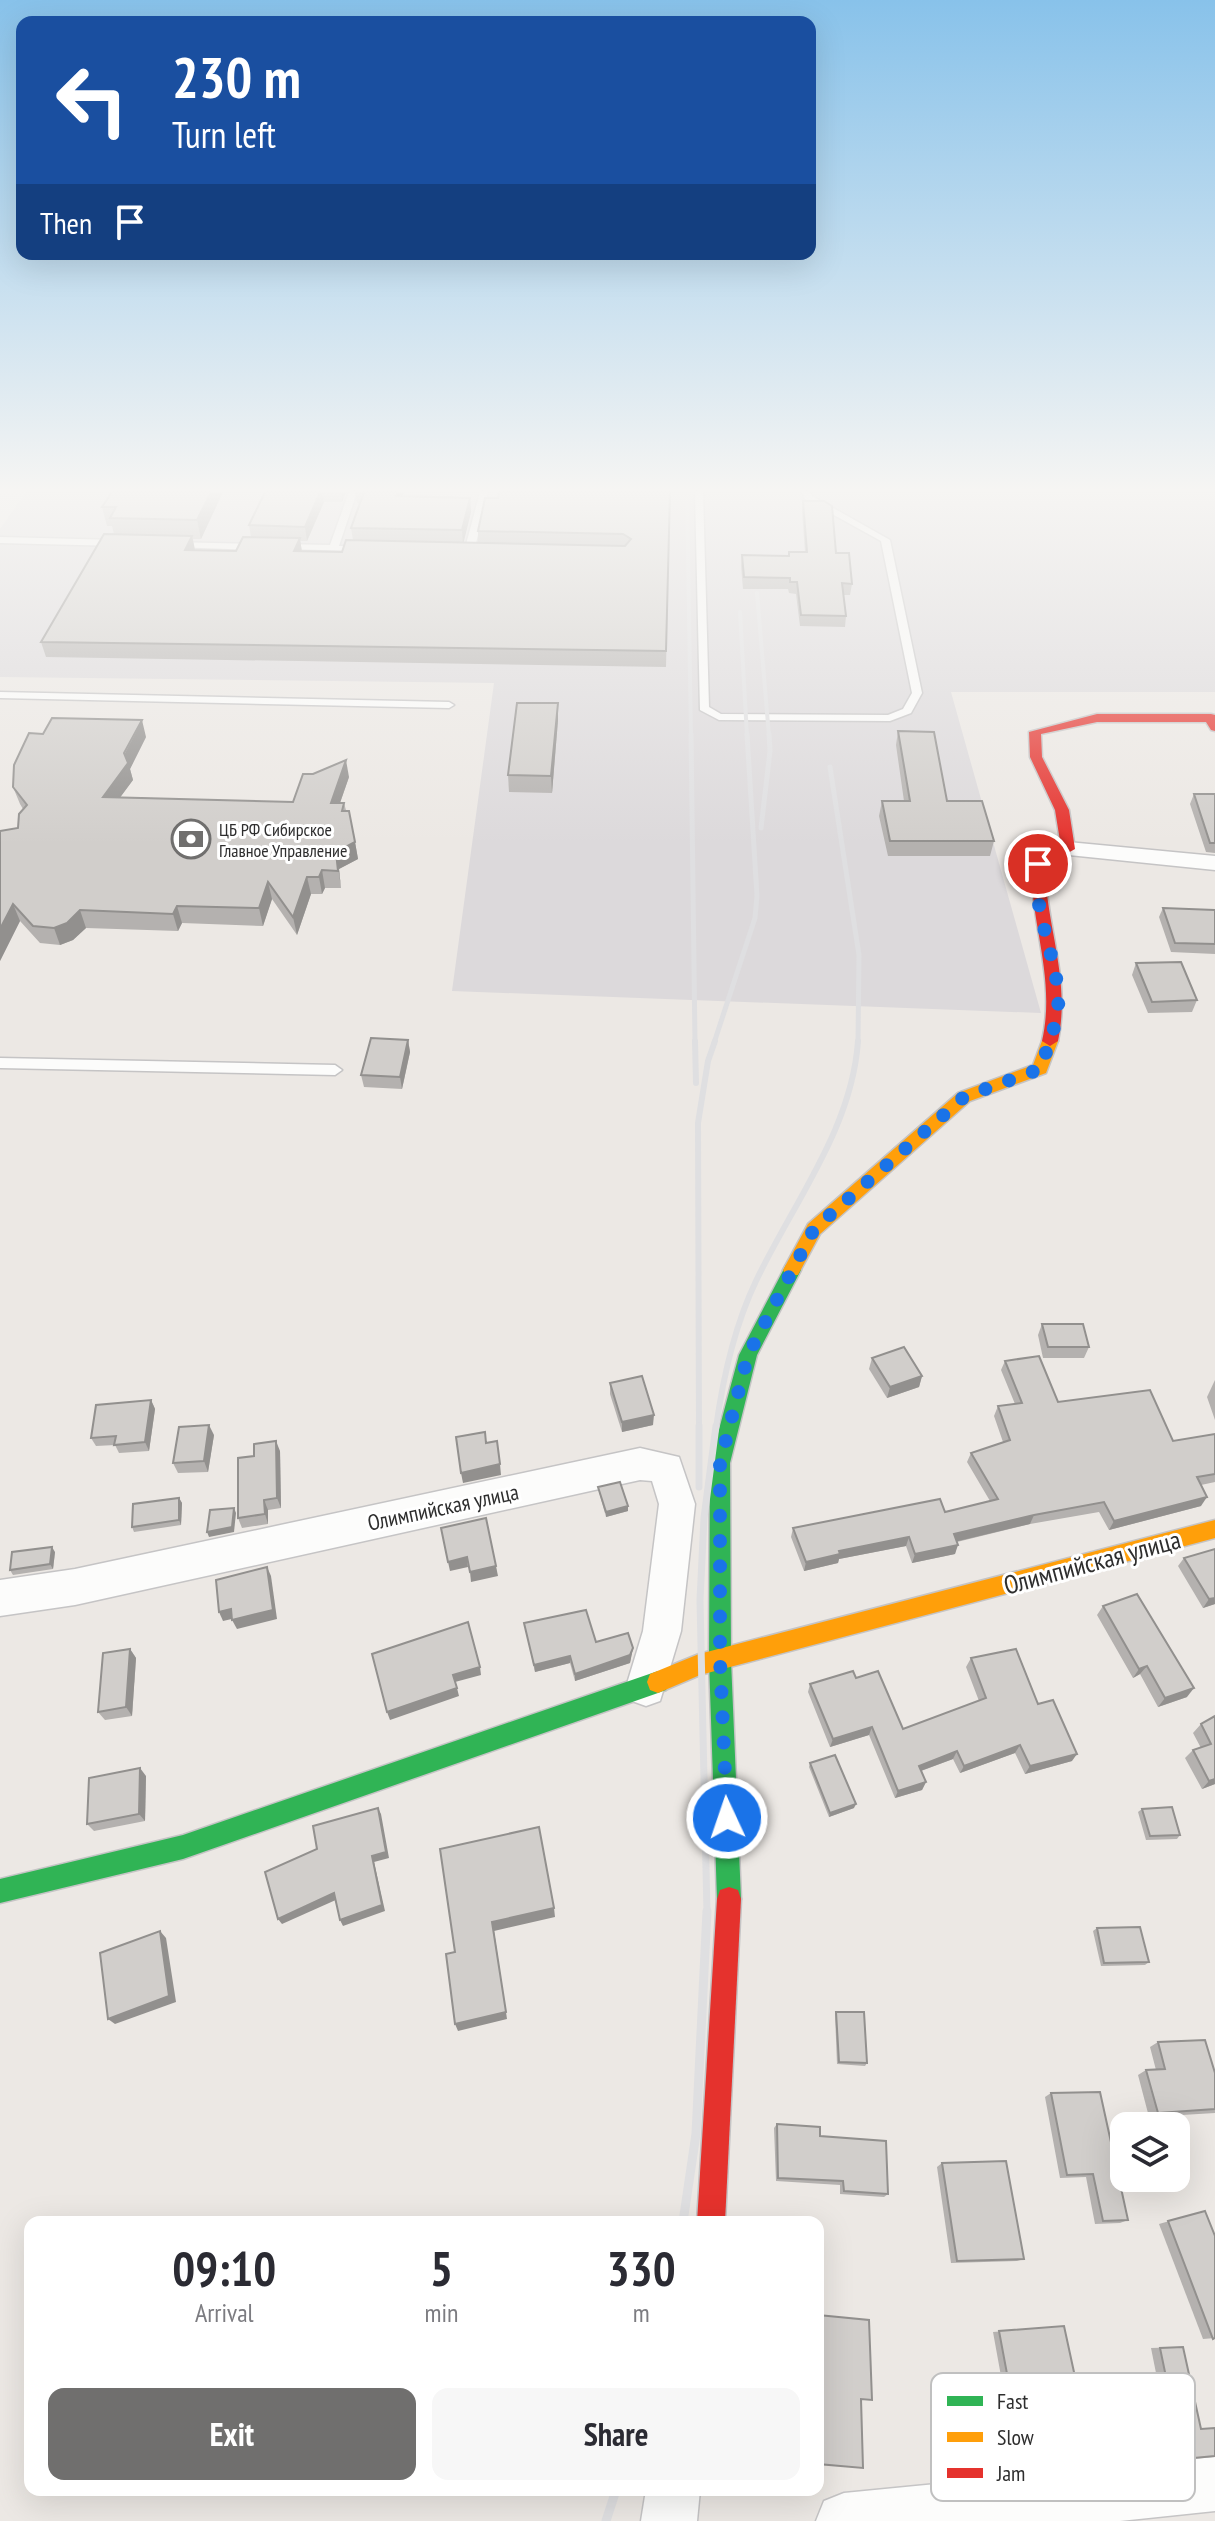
<!DOCTYPE html>
<html lang="en">
<head>
<meta charset="utf-8">
<style>
  body { margin:0; font-family:"PT Sans Narrow",sans-serif; background:#f7f7f7; color:#2b2b33; height:100vh; display:flex; flex-direction:column; font-size:30px; white-space:nowrap }
  * { box-sizing:border-box; margin:0 }
  p { font-size:26px; color:#7c7c81 }
  .icon { flex:none; width:44px; height:44px; fill:none; stroke:currentColor; stroke-width:2; stroke-linecap:round; stroke-linejoin:round }
  .map { position:relative; flex:1; overflow:hidden }
  .details { position:absolute; left:24px; top:2216px; width:800px; height:280px; display:flex; flex-direction:column; background:#fff; border-radius:16px; box-shadow:0 8px 32px #0002 }
  .details>* { flex:none }
  .top-card { position:absolute; left:16px; top:16px; width:800px; height:244px; border-radius:16px; box-shadow:0 8px 32px #0002; background:#1a4fa0; color:#fff; overflow:hidden }
  .controls { position:absolute; left:1110px; top:2112px; display:grid; gap:16px }
  .controls a { display:grid; place-items:center; width:80px; height:80px; border-radius:16px; background:#fff; box-shadow:0 8px 32px #0002; font-size:40px }
  .pin { position:absolute; display:grid; place-items:center; width:68px; height:68px; color:#fff; margin:-34px; border:4px solid #fff; border-radius:50%; box-shadow:0 2px 8px #0007 }
  .me { position:absolute; width:88px; margin:-44px; rotate:357deg; stroke-linejoin:round; filter:drop-shadow(0 0 6px #0008) }
  .turn { display:flex; align-items:center; gap:28px; height:168px; padding:0 24px; font-size:36px }
  .turn .icon { width:104px; height:104px; stroke-width:2.5 }
  .turn b { display:block; font-size:56px; line-height:68px }
  .then { display:flex; align-items:center; height:76px; padding:0 24px; background:#0003; gap:16px; font-size:30px }
  .eta { display:flex; justify-content:space-evenly; align-items:center; height:136px; text-align:center }
  .eta b { font-size:48px; font-weight:700; line-height:56px }
  .cta { display:flex; gap:16px; margin-top:auto; padding:16px 24px }
  .cta a { flex:1; height:92px; border-radius:16px; background:#706f6e; color:#fff; font-size:32px; font-weight:700; line-height:92px; text-align:center }
  .cta a+a { background:#f7f7f7; color:#2b2b33 }
  .map>svg:first-child { display:block }
</style>
</head>
<body>
<div class="map">
<svg width="1215" height="2521" viewBox="0 0 1215 2521">
  <rect width="100%" height="100%" fill="#ece8e4"/>
  <path fill="#dcd9db" d="M26,492H1215V692H951L1041,1013L452,991L494,683L0,677V529Z"/>
  <g fill="none" stroke-linecap="round" stroke-linejoin="round">
    <g stroke="#c5c4c5" stroke-width="3">
      <g id="lane">
        <path d="M349,492H357L339,546H362L365,547V551L279,549L277,547L282,544L330,545Z"/>
        <path d="M480,492H488L474,552L469,555L464,552Z"/>
        <path d="M695,492H703L709,707L721,714L888,715L903,709L912,693L881,541L805,499L802,492H810L812,496L890,540L922,693L911,713L890,721L719,720L700,710Z"/>
        <path d="M0,537L118,540L123,543L118,546L0,543Z"/>
        <path d="M171,542L258,544L263,547L258,550L174,547L169,544Z"/>
        <path d="M0,692L449,702L454,705L449,708L0,698Z"/>
        <path d="M0,1058L335,1065L342,1070L335,1075L0,1068Z"/>
      </g>
    </g>
    <g stroke="#c5c4c5" stroke-width="3">
      <g id="street">
        <path d="M1068,842L1215,856V870L1059,854L1056,849L1059,844Z"/>
        <path d="M640,1448L679,1457L695,1504L681,1631L660,1701L646,1706L632,1701L626,1687L643,1631L659,1504L652,1481L640,1480L75,1605L0,1616V1580L75,1569Z"/>
        <path d="M1215,2457V2511L1120,2521H816L824,2501L844,2493Z"/>
        <path d="M646,2490H700L697,2521H641Z"/>
      </g>
    </g>
    <g stroke="#c5c4c5" stroke-width="3">
      <g id="fast">
        <path d="M792,1263L798,1265L801,1270L757,1355L730,1463L731,1660L741,1899L738,1908L729,1911L720,1908L717,1899L709,1660L710,1463L739,1355L786,1265Z"/>
        <path d="M658,1671L666,1674L669,1682L666,1690L658,1693L183,1859L0,1903V1879L183,1835Z"/>
      </g>
    </g>
    <g stroke="#c5c4c5" stroke-width="3">
      <g id="slow">
        <path d="M1050,1036L1058,1041L1046,1073L970,1101L820,1234L798,1275H786L783,1270L808,1224L958,1093L1033,1065L1042,1041Z"/>
        <path d="M1215,1520V1538L700,1675L658,1693L650,1690L647,1682L650,1674L699,1654Z"/>
      </g>
    </g>
    <g stroke="#c5c4c5" stroke-width="3">
      <g id="jam">
        <path d="M1097,714H1211L1215,715V731L1211,730L1206,722H1097L1041,734L1042,757L1069,810L1075,849L1045,866C1046,927 1071,979 1058,1041L1050,1046L1042,1041C1056,979 1031,926 1031,864L1061,847L1055,810L1030,757L1029,732Z"/>
        <path d="M729,1887L738,1890L741,1899L725,2222H697L717,1899L720,1890Z"/>
      </g>
    </g>
    <use href="#lane" fill="#fcfcfb" fill-rule="evenodd"/>
    <use href="#street" fill="#fcfcfb" fill-rule="evenodd"/>
    <use href="#fast" fill="#30b455" fill-rule="evenodd"/>
    <use href="#slow" fill="#ff9f0a" fill-rule="evenodd"/>
    <use href="#jam" fill="#e5322d" fill-rule="evenodd"/>
    <g stroke="#dfdfe1" stroke-width="4">
      <path d="M687,492L691,736"/>
      <path d="M757,593L769,736"/>
      <path d="M740,612L747,736"/>
    </g>
    <g stroke="#dfdfe1" stroke-width="5">
      <path d="M691,734L695,1043"/>
      <path d="M830,767L859,955L858,1043"/>
      <path d="M761,828L770,751L769,734"/>
      <path d="M714,1043L755,918L757,896L747,734"/>
    </g>
    <g stroke="#dfdfe1" stroke-width="6">
      <path d="M695,1041L696,1083"/>
      <path d="M699,1428L698,1123L708,1061L715,1041"/>
      <path d="M716,1428C723,1377 734,1327 756,1281C793,1203 852,1129 858,1041"/>
    </g>
    <g stroke="#dfdfe1" stroke-width="7">
      <path d="M699,1426V1487"/>
      <path d="M707,1913L700,1600L704,1518L716,1426"/>
    </g>
    <g stroke="#dfdfe1" stroke-width="9">
      <path d="M683,2222L696,2134L707,1911"/>
      <path d="M606,2521L616,2490"/>
    </g>
  </g>
  <g fill="#b4b1af">
    <path d="M223,492L201,539H193L195,550L236,551L251,537L249,525L265,492H346L342,502H324L307,541H300L302,551L342,552L353,540L351,528L360,503H357L355,492H404L403,496L470,498L471,512L463,542H478V531L498,498L670,492L666,667L46,657L41,642L114,534L112,526H107L102,507Z"/>
    <path d="M803,501L836,553L852,584L850,595H843L846,616L845,627L800,626L796,594L789,593L788,589H743L741,566L742,555L788,556L805,552L802,512Z"/>
    <path d="M558,720L552,793L509,792L508,775Z"/>
    <path d="M898,731L947,801L994,841L990,856H888L879,816L882,801H904L896,745Z"/>
    <path d="M146,737L130,769L133,780L120,797L293,802L349,777L340,803H344L355,842L358,859L339,869L341,888H325L322,894H311L297,935L272,899L263,926L182,923L178,931L86,928L73,940L60,945L40,943L20,921L0,961L18,828L23,809L20,804L13,787Z"/>
    <path d="M1194,794H1215V853L1206,852L1190,804Z"/>
    <path d="M1163,908L1215,910V954L1171,952L1159,917Z"/>
    <path d="M1136,963L1197,1000L1192,1012L1148,1013L1132,975Z"/>
    <path d="M408,1040L410,1052L402,1089L364,1087L361,1075Z"/>
    <path d="M1042,1324L1089,1347L1084,1358H1043L1038,1335Z"/>
    <path d="M872,1358L922,1376L919,1387L887,1398L869,1369Z"/>
    <path d="M1005,1361L1058,1402L1173,1441L1215,1434V1482L1201,1485V1506L1109,1530L1099,1512L1030,1524L957,1542L955,1554L912,1563L906,1546L839,1559L838,1563L804,1571L791,1537L793,1528L945,1512L990,1501L967,1462L971,1453L1003,1442L994,1416L998,1406L1015,1404L1001,1370Z"/>
    <path d="M1215,1380V1420L1207,1397Z"/>
    <path d="M610,1383L653,1425L622,1432L610,1394Z"/>
    <path d="M151,1400L155,1409L149,1451L119,1453L115,1445L96,1446L91,1438Z"/>
    <path d="M214,1435L208,1472L178,1473L173,1463Z"/>
    <path d="M280,1451L281,1508L268,1510V1524L242,1528L238,1518Z"/>
    <path d="M598,1487L628,1511L606,1517L599,1492Z"/>
    <path d="M179,1498L182,1503L181,1525L134,1532L132,1527Z"/>
    <path d="M55,1552L53,1569L13,1575L10,1570Z"/>
    <path d="M1184,1558L1215,1604L1203,1608L1178,1566Z"/>
    <path d="M1103,1606L1187,1697L1158,1707L1140,1674L1133,1678L1097,1615Z"/>
    <path d="M524,1623L596,1642L633,1648L630,1663L575,1681L570,1663L535,1672Z"/>
    <path d="M130,1649L136,1658L132,1716L105,1720L98,1712Z"/>
    <path d="M971,1658L1038,1704L1072,1761L1025,1774L1015,1753L960,1773L953,1759L921,1771L926,1782L922,1790L895,1798L869,1735L830,1747L808,1692L810,1684L856,1678L903,1729L979,1701L966,1667Z"/>
    <path d="M1215,1716V1784L1202,1789L1185,1758L1193,1750L1201,1748L1193,1733L1201,1724Z"/>
    <path d="M810,1763L854,1808L829,1817L809,1767Z"/>
    <path d="M146,1776L145,1821L94,1831L87,1824Z"/>
    <path d="M1142,1809L1180,1835L1177,1839L1146,1840L1138,1812Z"/>
    <path d="M1097,1928L1149,1962L1145,1965L1101,1966L1093,1931Z"/>
    <path d="M836,2012L867,2063L865,2066L837,2064L835,2014Z"/>
    <path d="M1158,2042L1215,2073V2113L1149,2117L1138,2075L1146,2070H1156L1150,2047Z"/>
    <path d="M1051,2093L1128,2220L1120,2223L1095,2224L1086,2177L1060,2178L1045,2097Z"/>
    <path d="M777,2124L888,2194L884,2197L840,2194V2185L776,2181L774,2128Z"/>
    <path d="M942,2163L1024,2259L1017,2261L951,2263L937,2167Z"/>
    <path d="M1205,2211L1215,2338L1203,2339L1159,2224Z"/>
    <path d="M1064,2326L1060,2388L1036,2474L1029,2472L1023,2438L1012,2437L993,2332Z"/>
    <path d="M1183,2347L1200,2428H1215L1183,2459L1173,2458L1151,2348Z"/>
  </g>
  <g fill="#92908e">
    <path d="M211,492H223L201,539L197,520Z"/>
    <path d="M320,492H322L324,502L307,541L305,527Z"/>
    <path d="M341,492H346L342,502Z"/>
    <path d="M398,492H404L398,511L396,496Z"/>
    <path d="M470,498L471,512L463,545L462,530Z"/>
    <path d="M192,536L195,551L185,550Z"/>
    <path d="M300,538L302,553L294,551Z"/>
    <path d="M558,703V720L552,793L551,776Z"/>
    <path d="M142,720L146,737L130,769L133,780L108,814L103,797Z"/>
    <path d="M346,760L349,777L334,820L331,803Z"/>
    <path d="M355,842L358,859L339,869L341,888L336,852Z"/>
    <path d="M322,870L325,888L322,894L319,877Z"/>
    <path d="M307,877L311,894L297,935L293,917Z"/>
    <path d="M268,882L272,899L263,926L259,908Z"/>
    <path d="M13,904L20,921L0,961V929Z"/>
    <path d="M177,906L182,923L178,931L173,914Z"/>
    <path d="M80,910L86,928L73,940L60,945L54,928Z"/>
    <path d="M408,1040L410,1052L402,1089L400,1077Z"/>
    <path d="M922,1376L919,1387L887,1398L890,1387Z"/>
    <path d="M151,1400L155,1409L149,1451L145,1442Z"/>
    <path d="M654,1415L653,1425L622,1432V1422Z"/>
    <path d="M209,1425L214,1435L208,1472L204,1461Z"/>
    <path d="M276,1441L280,1451L281,1508L277,1498Z"/>
    <path d="M500,1464L501,1475L463,1483L461,1473Z"/>
    <path d="M1207,1497L1201,1506L1109,1530L1114,1521Z"/>
    <path d="M179,1498L182,1503L181,1525L179,1520Z"/>
    <path d="M264,1500L268,1510V1524L265,1514Z"/>
    <path d="M628,1506V1511L606,1517V1512Z"/>
    <path d="M234,1508L236,1513L234,1532L209,1537L207,1532Z"/>
    <path d="M1034,1515L1030,1524L950,1543L954,1534Z"/>
    <path d="M909,1537L906,1546L839,1559L838,1563L804,1571L806,1562L839,1551Z"/>
    <path d="M958,1545L955,1554L912,1563L915,1554Z"/>
    <path d="M52,1547L55,1552L53,1569L50,1564Z"/>
    <path d="M467,1557L468,1567L450,1571L448,1562Z"/>
    <path d="M496,1566L498,1576L471,1582L470,1572Z"/>
    <path d="M267,1567L271,1576L277,1619L237,1629L232,1620Z"/>
    <path d="M1215,1598V1604L1203,1608L1209,1599Z"/>
    <path d="M231,1609L236,1618L223,1621L219,1612Z"/>
    <path d="M633,1648L630,1663L575,1681V1674Z"/>
    <path d="M130,1649L136,1658L132,1716L126,1707Z"/>
    <path d="M570,1656V1663L535,1672L534,1665Z"/>
    <path d="M1147,1666L1140,1674L1133,1678L1139,1669Z"/>
    <path d="M480,1667L481,1675L455,1682L453,1675Z"/>
    <path d="M457,1688L459,1696L390,1720L387,1712Z"/>
    <path d="M1194,1688L1187,1697L1158,1707L1165,1698Z"/>
    <path d="M872,1727L869,1735L830,1747L833,1739Z"/>
    <path d="M1020,1745L1015,1753L960,1773L964,1766Z"/>
    <path d="M957,1751L953,1759L915,1773L919,1766Z"/>
    <path d="M1077,1754L1072,1761L1025,1774L1030,1766Z"/>
    <path d="M140,1768L146,1776L145,1821L139,1814Z"/>
    <path d="M1215,1779V1784L1202,1789L1209,1781Z"/>
    <path d="M926,1782L922,1790L895,1798L898,1791Z"/>
    <path d="M856,1804L854,1808L829,1817L830,1813Z"/>
    <path d="M378,1808L381,1814L389,1858L374,1862L385,1911L343,1926L340,1920L372,1856Z"/>
    <path d="M334,1893L338,1899L282,1924L278,1919Z"/>
    <path d="M554,1908L555,1917L494,1931L507,2019L458,2031L455,2024L492,1922Z"/>
    <path d="M160,1931L166,1938L176,2002L115,2024L108,2019Z"/>
  </g>
  <g fill="#d1cecb" stroke="#92908e" stroke-width="2">
    <path d="M112,492H211L197,520L110,518L116,507H102Z"/>
    <path d="M265,492H320L305,527L249,525Z"/>
    <path d="M364,492H398L396,496L470,498L462,530L351,528Z"/>
    <path d="M499,492H670L666,651L41,642L104,534L192,536L185,550L236,551L243,537L300,538L294,551L342,552L346,540L625,546L631,539L623,534L478,531L485,498H498Z"/>
    <path d="M803,501H824L832,506L836,553H849L852,584L842,583L846,616L801,615L797,582H790V578L744,577L742,555L789,556V552H807Z"/>
    <path d="M517,703H558L551,776L508,775Z"/>
    <path d="M52,718L142,720L124,753L128,763L103,797L293,802L303,774H313L346,760L331,803H344L342,811H349L355,842L336,852L338,871L322,870L319,877H307L293,917L268,882L259,908L177,906L173,914L80,910L67,923L54,928L33,926L13,904L0,929V831L18,828L19,814L27,805L13,787L14,765L29,733L43,734Z"/>
    <path d="M898,731L934,732L947,801H982L994,841H890L882,801H910Z"/>
    <path d="M1194,794H1215V843H1210Z"/>
    <path d="M1163,908L1215,910V944L1175,943Z"/>
    <path d="M1181,962L1197,1000L1152,1002L1136,963Z"/>
    <path d="M371,1038L408,1040L400,1077L361,1075Z"/>
    <path d="M1042,1324H1083L1089,1347H1048Z"/>
    <path d="M904,1347L922,1376L890,1387L872,1358Z"/>
    <path d="M1039,1356L1058,1402L1150,1390L1173,1441L1215,1434V1474L1197,1477L1207,1497L1114,1521L1104,1502L1034,1515L954,1534L958,1545L915,1554L909,1537L839,1551L840,1554L806,1562L793,1528L940,1499L945,1512L998,1499L971,1453L1010,1440L998,1406L1022,1403L1005,1361Z"/>
    <path d="M642,1376L654,1415L622,1422L610,1383Z"/>
    <path d="M151,1400L145,1442L114,1445L116,1436L91,1438L96,1405Z"/>
    <path d="M209,1425L204,1461L173,1463L179,1427Z"/>
    <path d="M485,1432L486,1443L497,1441L500,1464L461,1473L456,1437Z"/>
    <path d="M276,1441L277,1498L264,1500L265,1514L238,1518V1458L254,1456V1444Z"/>
    <path d="M620,1482L628,1506L606,1512L598,1487Z"/>
    <path d="M179,1498V1520L132,1527L133,1504Z"/>
    <path d="M234,1508L232,1527L207,1532L210,1510Z"/>
    <path d="M486,1518L496,1566L470,1572L467,1557L448,1562L441,1528Z"/>
    <path d="M52,1547L50,1564L10,1570L12,1552Z"/>
    <path d="M1215,1549V1598L1209,1599L1184,1558Z"/>
    <path d="M267,1567L273,1610L232,1620L231,1609L219,1612L216,1580Z"/>
    <path d="M1137,1594L1194,1688L1165,1698L1147,1666L1139,1669L1103,1606Z"/>
    <path d="M586,1610L596,1642L628,1633L633,1648L630,1655L575,1674L570,1656L534,1665L524,1623Z"/>
    <path d="M468,1622L480,1667L453,1675L457,1688L387,1712L372,1654Z"/>
    <path d="M130,1649L126,1707L98,1712L103,1653Z"/>
    <path d="M1016,1649L1038,1704L1053,1700L1077,1754L1030,1766L1020,1745L964,1766L957,1751L919,1766L926,1782L898,1791L872,1727L833,1739L810,1684L853,1671L856,1678L878,1671L903,1729L986,1698L971,1658Z"/>
    <path d="M1215,1716V1779L1209,1781L1193,1750L1211,1744L1201,1724Z"/>
    <path d="M835,1755L856,1804L830,1813L810,1763Z"/>
    <path d="M140,1768L139,1814L87,1824L89,1778Z"/>
    <path d="M1172,1807L1180,1835L1150,1836L1142,1809Z"/>
    <path d="M378,1808L386,1852L372,1856L382,1905L340,1920L334,1893L278,1919L265,1872L317,1849L313,1826Z"/>
    <path d="M539,1827L554,1908L492,1922L506,2012L455,2024L446,1954L455,1952L440,1849Z"/>
    <path d="M1140,1927L1149,1962L1104,1963L1097,1928Z"/>
    <path d="M160,1931L169,1996L108,2019L100,1953Z"/>
    <path d="M836,2012H864L867,2063L839,2062Z"/>
    <path d="M1205,2040L1215,2073V2109L1158,2113L1146,2070L1165,2069L1158,2042Z"/>
    <path d="M1100,2092L1128,2220L1103,2221L1093,2174L1067,2175L1051,2093Z"/>
    <path d="M777,2124L820,2127V2136L886,2141L888,2194L844,2191L843,2181L778,2178Z"/>
    <path d="M1006,2161L1024,2259L957,2261L942,2163Z"/>
    <path d="M1205,2211L1215,2236V2338L1213,2339L1168,2221Z"/>
    <path d="M818,2315L869,2320L872,2400L861,2399L863,2468L818,2464Z"/>
    <path d="M1064,2326L1077,2386L1060,2388L1076,2470L1036,2474L1030,2437L1019,2438L999,2331Z"/>
    <path d="M1183,2347L1201,2429L1215,2428V2456L1183,2459L1160,2348Z"/>
  </g>
  <linearGradient id="sky" x2="0" y2="1"><stop stop-color="#88c2ea"/><stop offset="0.58" stop-color="#f6f5f3"/><stop offset="1" stop-color="#f6f5f3" stop-opacity="0"/></linearGradient>
  <rect width="1215" height="845" fill="url(#sky)"/>
  <g fill="none" stroke-linecap="round" stroke-linejoin="round">
    <path stroke="#1a73e8" stroke-width="14" stroke-dasharray="0 25.2" d="M727,1818L720,1660V1463L748,1355L814,1229L964,1097L1040,1069C1048,1046 1061,1016 1058,991C1053,947 1032,908 1038,864"/>
  </g>
  <defs>
    <g id="bank-ring" transform="scale(2)"><circle r="9.5" fill="#fff" stroke="#706f6e" stroke-width="1.5"/><path d="M-6-4H6V4H-6ZM0-2.3a2.3 2.3 0 1 0 0 4.6a2.3 2.3 0 1 0 0-4.6Z" fill="#706f6e"/></g>
  </defs>
  <g fill-rule="evenodd">
    <use href="#bank-ring" x="191" y="839"/>
  </g>
  <g text-anchor="middle" dominant-baseline="central" stroke-width="6" stroke-linejoin="round" paint-order="stroke">
    <g font-size="18" fill="#2e2e2e" stroke="#fff" text-anchor="start">
      <text x="219" y="829">ЦБ РФ Сибирское<tspan x="219" dy="21">Главное Управление</tspan></text>
    </g>
    <g font-size="22" fill="#2e2e2e" stroke="#fff">
      <text transform="translate(443 1507) rotate(-12)">Олимпийская улица</text>
    </g>
    <g font-size="26" fill="#2e2e2e" stroke="#fff">
      <text transform="translate(1092 1562) rotate(-15)">Олимпийская улица</text>
    </g>
  </g>
  <rect x="931" y="2373" width="264" height="128" rx="12" fill="#fff" stroke="#c0c0c0" stroke-width="2"/>
  <rect x="947" y="2396" width="36" height="10" fill="#30b455"/>
  <rect x="947" y="2432" width="36" height="10" fill="#ff9f0a"/>
  <rect x="947" y="2468" width="36" height="10" fill="#e5322d"/>
  <g font-size="22" fill="#2e2e2e">
    <text x="997" y="2409">Fast</text>
    <text x="997" y="2445">Slow</text>
    <text x="997" y="2481">Jam</text>
  </g>
</svg>
<div class="controls">
<a><svg class="icon" aria-label="layers" viewBox="0 0 24 24"><path d="M12 4l9 5-9 5-9-5zM3 14l9 5 9-5"/></svg></a>
</div>
<div class="pin" style="left:1038px;top:864px;background:#d93025"><svg class="icon" aria-label="arrive" viewBox="0 0 24 24"><path d="M6 21V4h12l-3 4 3 4H6"/></svg></div>
<svg class="me" style="left:727px;top:1818px" viewBox="-20 -20 40 40"><circle r="17" fill="#1a73e8" stroke="#fff" stroke-width="3"/><path d="M0-11L8 9 0 5-8 9z" fill="#fff"/></svg>
<div class="top-card">
<div class="turn"><svg class="icon" aria-label="left" viewBox="0 0 24 24"><path d="M17 20v-9H6M10 6l-5 5 5 5"/></svg><div><b>230 m</b>Turn left</div></div>
<div class="then">Then<svg class="icon" aria-label="arrive" viewBox="0 0 24 24"><path d="M6 21V4h12l-3 4 3 4H6"/></svg></div>
</div>
<section class="details">
<div class="eta">
<div><b>09:10</b><p>Arrival</p></div>
<div><b>5</b><p>min</p></div>
<div><b>330</b><p>m</p></div>
</div>
<div class="cta"><a>Exit</a><a>Share</a></div>
</section>
</div>
</body>
</html>
